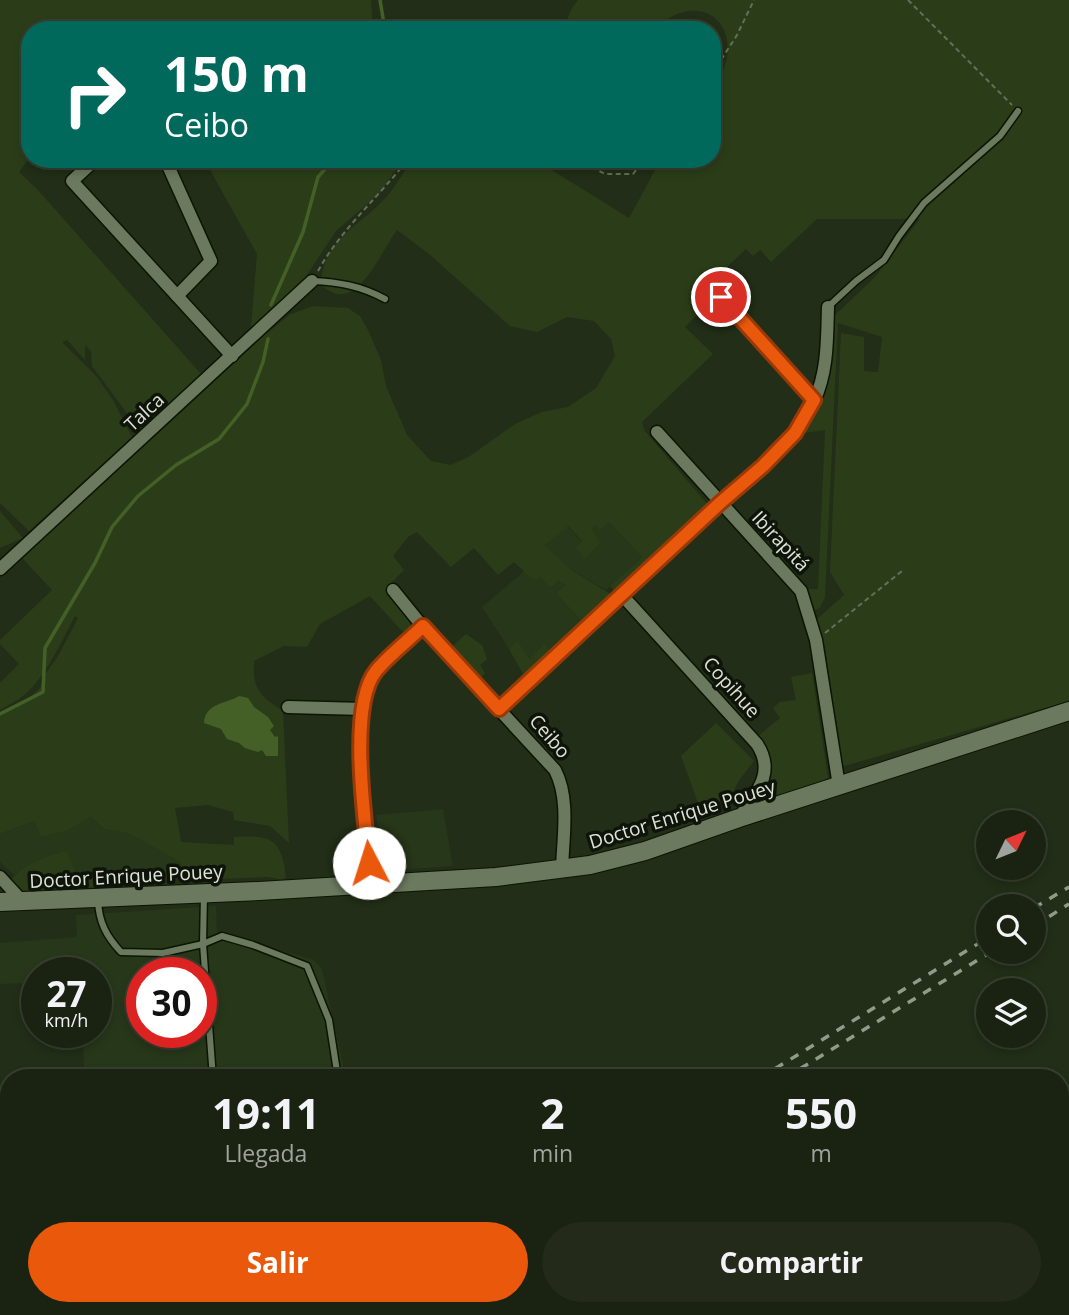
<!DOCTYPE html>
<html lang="es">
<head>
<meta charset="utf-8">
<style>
  body { margin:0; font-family:"Open Sans",sans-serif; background:#232a1a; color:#f1f3f6; height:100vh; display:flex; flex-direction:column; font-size:26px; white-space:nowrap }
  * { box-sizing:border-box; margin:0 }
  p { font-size:23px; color:#9fa49f }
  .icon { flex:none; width:38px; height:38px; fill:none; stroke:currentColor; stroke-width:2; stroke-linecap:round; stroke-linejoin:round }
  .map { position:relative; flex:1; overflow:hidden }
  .drawer { position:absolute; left:0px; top:1069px; width:1069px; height:247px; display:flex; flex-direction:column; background:#1a2211; border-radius:28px 28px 0 0; box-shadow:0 4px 10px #0003,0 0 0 2px #383f31 }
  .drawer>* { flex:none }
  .top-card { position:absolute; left:21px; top:21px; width:700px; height:147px; border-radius:28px; box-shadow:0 4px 10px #0003,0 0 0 2px #383f31; background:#00695c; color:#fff; overflow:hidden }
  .needle { width:46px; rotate:47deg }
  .controls { position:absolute; left:976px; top:810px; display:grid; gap:14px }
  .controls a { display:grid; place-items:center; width:70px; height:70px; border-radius:50%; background:#1a2211; box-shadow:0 4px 10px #0003,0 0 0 2px #383f31; font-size:35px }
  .speed { position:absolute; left:21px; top:957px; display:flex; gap:14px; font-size:35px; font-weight:700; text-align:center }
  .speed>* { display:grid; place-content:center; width:91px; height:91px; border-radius:50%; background:#1a2211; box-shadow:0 4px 10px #0003,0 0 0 2px #383f31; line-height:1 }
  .speed small { font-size:18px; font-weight:400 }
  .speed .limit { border:10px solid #d22; background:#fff; color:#111 }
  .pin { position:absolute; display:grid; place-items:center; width:60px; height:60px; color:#fff; margin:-30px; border:4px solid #fff; border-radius:50%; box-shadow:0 2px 7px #0007 }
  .me { position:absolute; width:77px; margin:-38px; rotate:355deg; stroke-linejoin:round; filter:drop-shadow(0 0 5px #0008) }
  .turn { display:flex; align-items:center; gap:24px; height:147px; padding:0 28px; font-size:32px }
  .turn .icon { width:91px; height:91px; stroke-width:2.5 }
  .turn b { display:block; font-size:49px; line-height:60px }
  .eta { display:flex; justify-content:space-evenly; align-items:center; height:119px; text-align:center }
  .eta b { font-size:42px; font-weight:700; line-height:49px }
  .cta { display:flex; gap:14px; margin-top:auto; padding:14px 28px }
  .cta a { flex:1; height:80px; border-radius:42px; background:#ea580c; color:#fff; font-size:28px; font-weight:700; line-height:80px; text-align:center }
  .cta a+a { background:#232a1a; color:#f1f3f6 }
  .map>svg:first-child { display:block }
</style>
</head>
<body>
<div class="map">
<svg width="1069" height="1315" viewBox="0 0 1069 1315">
  <rect width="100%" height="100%" fill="#222e17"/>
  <g fill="#273719" fill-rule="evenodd">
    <path d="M609,522L642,557L606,590L570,569L545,545L567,526L582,542L585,558L591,529L596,525L600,529Z"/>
    <path d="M524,571L534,581L540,576L551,588L559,579L565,585L556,593L584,624L552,654L530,659L517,642L509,649L482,607Z"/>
    <path d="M443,809L453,866L371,872L370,850L382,848L376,815Z"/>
    <path d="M91,817L104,829L128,833L175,859L193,875H178L175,873L76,878L37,861L14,875L0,862V834L34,821L41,837L67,831Z"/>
    <path d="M216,906L217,932L314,960L322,969L346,1078H18L84,1076L83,1033L96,1032V973H37V983L0,984V943L77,937L76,915ZM142,973H201V1032H142Z"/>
    <path d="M0,1109L9,1110V1301L0,1264Z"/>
    <path d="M10,1307H252L247,1315H12Z"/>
  </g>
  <g fill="#2a3d18">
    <path d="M0,0H371L373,30H30V157L19,172L37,189L202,375L140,431L92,366L91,351L85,345V360L67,340L62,342L97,377L113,400L132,437L29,531L0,503Z"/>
    <path d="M578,0H1069V701L841,767L826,655L817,619L844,595L830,572L841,333L864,337V371L878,372L882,337L838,323L825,597L820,608L810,612L796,589H818L825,430L804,433L828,368L831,319L875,277L920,219H817L771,262L760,250L753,256L746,249L704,289L712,299L685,327L713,354L642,422L644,430L708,505L617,594L610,586L642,557L609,522L600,530L596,525L591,529L600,543L585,559L576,548L582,541L568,526L545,545L570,569L609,593V601L584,624L556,593L565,585L559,580L551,588L540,577L534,581L514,562L498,575L474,548L451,567L417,532L408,537L393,556L404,570L390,584C391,604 411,615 414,634L409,636L400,629L370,596L320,624L307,647L284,646L254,661C252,688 260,697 283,711L289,843L270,826L234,820L233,812L208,805L175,808L181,842L234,845V837C272,835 281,838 286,877L283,880L268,877L219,879L193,875L175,859L128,833L104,829L91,817L67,831L41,837L34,821L0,834V716L27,700L40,688L46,673L58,656L78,618L75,616C62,641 45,678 24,695C17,701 8,705 0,710V683L19,664L0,644V640L52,590L21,557L240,356L289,315L313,306L348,308L360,316L369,332L381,360L386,386L407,435L431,461L451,465L470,456L515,424L542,412L568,407L596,388L615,356L611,339L594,321L567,317L537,332L510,326L429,254L397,230C380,252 355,320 321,284C324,236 361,227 388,195C397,184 404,171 413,159H534L629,218L661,159H712C712,140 709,107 712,88C714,82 720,76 723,70C734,47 726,14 698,11C682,9 666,17 656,30H568C565,18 571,9 578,0Z"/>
    <path d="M204,159H403L380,193L336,231L291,299L255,331L251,326L257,254Z"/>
    <path d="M0,511L23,538L0,548Z"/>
    <path d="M466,634L482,645L487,659L480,665L485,673L473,685L445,653Z"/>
    <path d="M517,641L530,659L544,644L552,654L526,679L509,649Z"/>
    <path d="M812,673L828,777L826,781L764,801L760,795C772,769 775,760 757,737L780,718L773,708L780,702L796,700L791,677Z"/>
    <path d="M716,723L754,761L740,779L732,794L702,814L681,756Z"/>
    <path d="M67,851L77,878L175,873L178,875L159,884L37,890L18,891L9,882C22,865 46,856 67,851Z"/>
  </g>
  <path fill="#506d34" d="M873,1307H934L926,1315H868Z"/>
  <g fill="#446027">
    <path d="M239,696L248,698L254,707L268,717L274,726L270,730L275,737L278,736V756H266L262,750L258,752L245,748L239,743L227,739L221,729L204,723C205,703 226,704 239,696Z"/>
    <path d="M1061,1132L1069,1136V1315H926L934,1307H1060Z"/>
  </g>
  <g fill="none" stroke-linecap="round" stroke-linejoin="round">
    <g stroke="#446027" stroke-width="3.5">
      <path d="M380,0L385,30"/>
      <path d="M271,305L303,232L318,177L334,159"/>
      <path d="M0,714L43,692L45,648L95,563L112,527L138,496L176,465L219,439L247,404L263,362L268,339"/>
    </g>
    <g stroke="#0b1602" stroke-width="9">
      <g id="lane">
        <path d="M312,281C339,282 361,286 385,299"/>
        <path d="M828,307L856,281L884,260L899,236L924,203L1000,136L1018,111"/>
        <path d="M204,895L203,944L213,1078"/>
        <path d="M98,901C99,922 106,936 121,952L163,953L203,944L222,936L253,945L307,966L329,1020L338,1078"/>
        <path d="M0,1145L9,1143"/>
      </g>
    </g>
    <g stroke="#0b1602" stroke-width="15">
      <g id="street">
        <path d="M96,159L72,181L232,356"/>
        <path d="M165,159L211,261L177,296"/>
        <path d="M721,297L814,400"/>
        <path d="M657,432L801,591L816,640L839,786"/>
        <path d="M0,569L312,281"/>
        <path d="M393,590L423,627L555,770C570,799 563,837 562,869"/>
        <path d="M621,594L757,744C776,773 756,793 739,818"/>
        <path d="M288,707L363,709"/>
        <path d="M499,709C566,646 634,583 701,520C741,483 789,451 814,401C828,372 827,338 828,307"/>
        <path d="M0,877L23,902"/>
        <path d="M370,884C367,836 347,707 376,671C389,655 408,641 423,627"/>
      </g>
    </g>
    <g stroke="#0b1602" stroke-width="20">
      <path id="secondary" d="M0,902L259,891L496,877L590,865L645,851L739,818L1069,711"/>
    </g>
    <g stroke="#646f5b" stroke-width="2" stroke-dasharray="5 3.5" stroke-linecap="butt">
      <path d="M908,0L1012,105"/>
      <path d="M712,74L737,35L754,0"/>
      <path d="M577,159L605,174H633L645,159"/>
      <path d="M318,271C341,229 379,197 408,159"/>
      <path d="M825,633L902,571"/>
    </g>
    <use href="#lane" stroke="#6b7a5f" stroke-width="6"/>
    <use href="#street" stroke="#6b7a5f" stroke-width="12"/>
    <use href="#secondary" stroke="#6b7a5f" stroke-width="18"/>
    <g stroke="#929b8a" stroke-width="3.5" stroke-dasharray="9 9" stroke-linecap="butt">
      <path d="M1034,908L1069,887"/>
      <path d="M1034,926L1069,904"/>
      <path d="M760,1078L989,937"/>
      <path d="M785,1078L991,952"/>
      <path d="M277,1315L294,1307"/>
      <path d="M308,1315L325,1307"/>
    </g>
  </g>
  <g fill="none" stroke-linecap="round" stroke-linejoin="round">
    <g stroke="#983908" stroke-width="18">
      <path id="route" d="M369,863C365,818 348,706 376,671C389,655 408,641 423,626L499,709L720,503L763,466L795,433L814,400L721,297"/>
    </g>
    <use href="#route" stroke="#ea580c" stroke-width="12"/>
  </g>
  <g text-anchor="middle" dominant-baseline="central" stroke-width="7" stroke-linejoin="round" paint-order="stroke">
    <g font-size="19" fill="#dce4d6" stroke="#0f140a">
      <text transform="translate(144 412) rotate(-43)">Talca</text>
      <text transform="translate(781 541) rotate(47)">Ibirapitá</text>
      <text transform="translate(732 687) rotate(48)">Copihue</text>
      <text transform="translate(550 736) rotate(49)">Ceibo</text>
      <text transform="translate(682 814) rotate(-17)">Doctor Enrique Pouey</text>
      <text transform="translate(126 876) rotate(-3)">Doctor Enrique Pouey</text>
    </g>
  </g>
</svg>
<div class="controls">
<a><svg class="needle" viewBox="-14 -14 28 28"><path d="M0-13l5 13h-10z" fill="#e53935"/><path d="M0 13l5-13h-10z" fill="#9fa49f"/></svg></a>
<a><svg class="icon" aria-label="search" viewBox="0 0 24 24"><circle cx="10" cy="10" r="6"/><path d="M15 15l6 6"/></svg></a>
<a><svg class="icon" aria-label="layers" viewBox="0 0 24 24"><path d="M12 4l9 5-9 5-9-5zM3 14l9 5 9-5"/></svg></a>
</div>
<div class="speed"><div>27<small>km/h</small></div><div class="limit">30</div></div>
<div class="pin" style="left:721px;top:297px;background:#d93025"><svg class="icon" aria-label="arrive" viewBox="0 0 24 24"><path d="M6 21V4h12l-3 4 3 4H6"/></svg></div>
<svg class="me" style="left:369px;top:863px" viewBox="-20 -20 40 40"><circle r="19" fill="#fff"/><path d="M0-13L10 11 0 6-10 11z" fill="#ea580c"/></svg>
<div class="top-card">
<div class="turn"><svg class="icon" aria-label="right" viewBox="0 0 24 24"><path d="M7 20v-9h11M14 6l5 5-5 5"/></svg><div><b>150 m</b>Ceibo</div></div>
</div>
<section class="drawer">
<div class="eta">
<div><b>19:11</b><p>Llegada</p></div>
<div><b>2</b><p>min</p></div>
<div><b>550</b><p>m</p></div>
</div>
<div class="cta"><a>Salir</a><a>Compartir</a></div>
</section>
</div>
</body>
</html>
